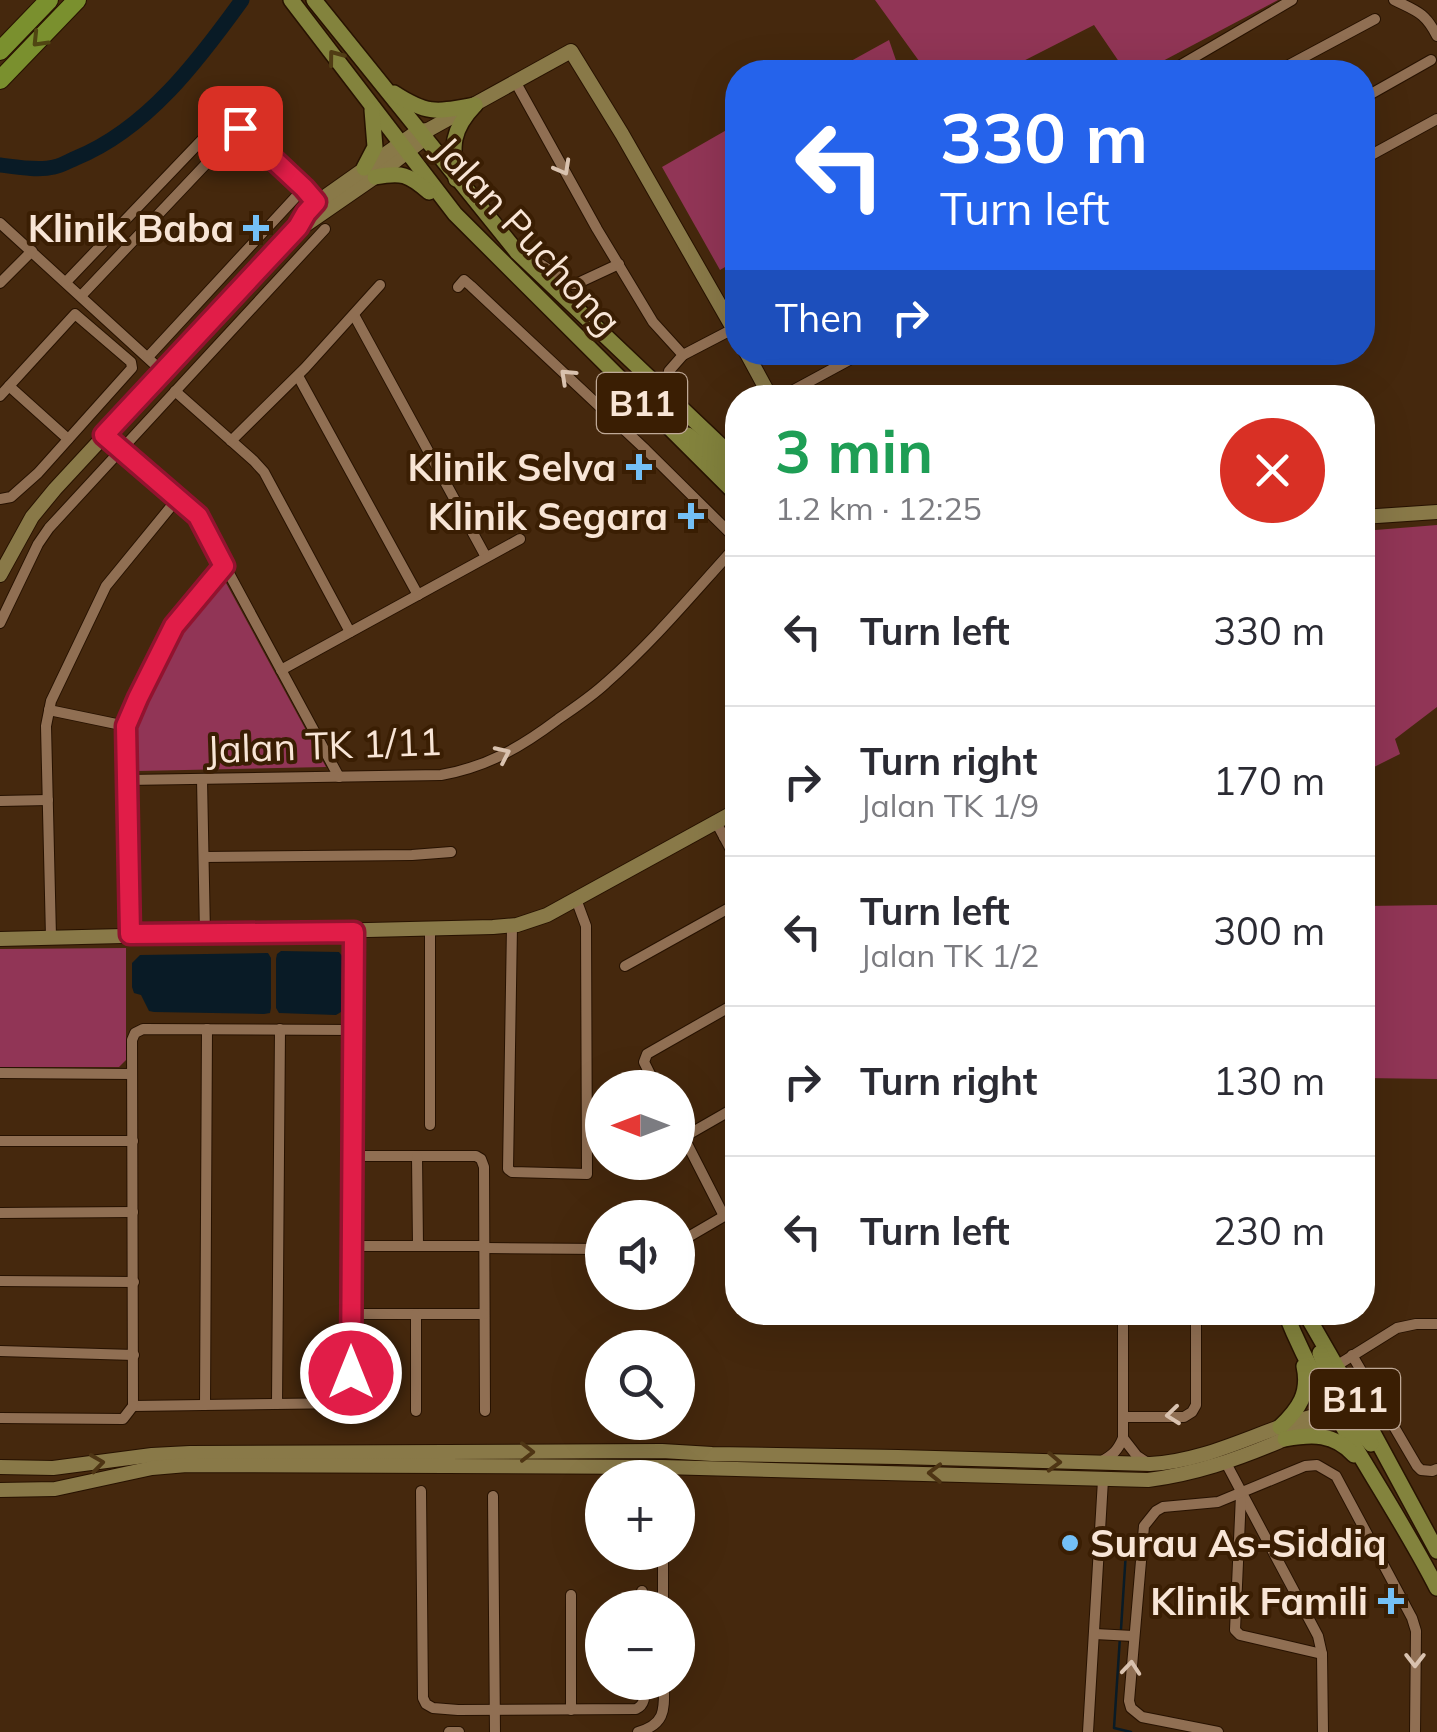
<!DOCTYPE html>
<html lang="en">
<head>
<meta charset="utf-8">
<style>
  body { margin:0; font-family:Mulish,sans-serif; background:#f2f2f3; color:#2b2b33; height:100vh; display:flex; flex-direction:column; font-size:38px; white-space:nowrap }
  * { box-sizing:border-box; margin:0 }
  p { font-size:32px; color:#7c7c81 }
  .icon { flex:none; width:55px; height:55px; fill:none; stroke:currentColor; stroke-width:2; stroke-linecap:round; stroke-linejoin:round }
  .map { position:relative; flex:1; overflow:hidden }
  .details { position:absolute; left:725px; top:385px; width:650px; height:940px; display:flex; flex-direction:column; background:#fff; border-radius:40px; box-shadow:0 10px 40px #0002 }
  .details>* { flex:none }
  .guide { position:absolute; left:725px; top:60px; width:650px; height:305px; border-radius:40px; box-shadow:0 10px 40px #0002; background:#2563eb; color:#fff; overflow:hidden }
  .needle { width:65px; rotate:270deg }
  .tools { position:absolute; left:585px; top:1070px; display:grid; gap:20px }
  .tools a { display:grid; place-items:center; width:110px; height:110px; border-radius:50%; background:#fff; box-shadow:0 10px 40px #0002; font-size:50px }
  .pin { position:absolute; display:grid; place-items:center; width:85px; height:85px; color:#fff; margin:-42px; border-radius:20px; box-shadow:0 5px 15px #0006 }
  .me { position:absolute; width:110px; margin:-55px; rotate:0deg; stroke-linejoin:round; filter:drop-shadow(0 0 8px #0008) }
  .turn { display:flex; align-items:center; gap:35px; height:210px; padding:0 50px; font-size:45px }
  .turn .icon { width:130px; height:130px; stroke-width:2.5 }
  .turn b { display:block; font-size:70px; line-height:85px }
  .then { display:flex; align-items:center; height:95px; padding:0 50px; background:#0003; gap:20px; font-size:38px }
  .round { display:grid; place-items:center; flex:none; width:105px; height:105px; border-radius:52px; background:#f2f2f3 }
  .summary { display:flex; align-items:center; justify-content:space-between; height:170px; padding:0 50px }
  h1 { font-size:60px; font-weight:700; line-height:75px; color:#1e9e55 }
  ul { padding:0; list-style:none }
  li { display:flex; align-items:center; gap:30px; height:150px; padding:0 50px; border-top:2px solid #e1e1e2 }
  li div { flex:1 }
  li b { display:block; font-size:38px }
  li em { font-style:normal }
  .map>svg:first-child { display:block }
</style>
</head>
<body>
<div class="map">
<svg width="1437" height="1732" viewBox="0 0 1437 1732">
  <rect width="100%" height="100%" fill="#45280d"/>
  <g fill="#913556">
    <path d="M875,0H1278L1142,72H1126L1094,25L1002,72H927Z"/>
    <path d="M889,40L900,72H831Z"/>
    <path d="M737,124V260L720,270L662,167Z"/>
    <path d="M1437,525V707L1395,739L1400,754L1374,767L1363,768V531Z"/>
    <path d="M225,581L326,767L138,771L136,720L184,620Z"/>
    <path d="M1437,905V1079L1363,1078L1366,906Z"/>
    <path d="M126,948V1060L119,1067H0V949Z"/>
  </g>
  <g fill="#091b26">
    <path d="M281,951L339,952L342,956L341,1012L336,1015L279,1013L276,1008V959L277,954Z"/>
    <path d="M268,953L271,958V1008L270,1013L264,1014L154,1012L149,1011L141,995L134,993L132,987V963L140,955Z"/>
  </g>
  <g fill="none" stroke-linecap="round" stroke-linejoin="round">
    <g stroke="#091b26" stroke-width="2.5">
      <path d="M1121,1629L1126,1551"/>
      <path d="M1120,1637L1114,1728L1131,1732"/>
    </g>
    <path stroke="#091b26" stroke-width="15" d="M0,165C16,167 38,171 54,167C61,166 69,161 76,158C147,129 198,61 242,0"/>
    <g stroke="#271201" stroke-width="12">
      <g id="street">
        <path d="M1394,0C1416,11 1425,12 1437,36"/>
        <path d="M1169,72L1292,0"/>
        <path d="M1276,72L1375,19"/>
        <path d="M516,83L597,229L653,322L683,355"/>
        <path d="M1362,99L1431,60"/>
        <path d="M1362,160L1437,119"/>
        <path d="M0,223L163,372"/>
        <path d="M528,256L571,284H576L619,264"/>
        <path d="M66,282L220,121L229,119L240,128L304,188L320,208"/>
        <path d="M0,283L32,251"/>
        <path d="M458,287L464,280L471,286L646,450L738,541"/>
        <path d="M81,296L240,128"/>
        <path d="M354,315L486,557"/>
        <path d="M148,357L304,188"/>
        <path d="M298,376L418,595"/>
        <path d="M9,386L68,439"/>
        <path d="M175,391L254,461L264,472L350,632"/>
        <path d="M665,392L669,371L683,355L733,329"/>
        <path d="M0,396L75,314L131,362L132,368L38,473L11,497L0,499"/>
        <path d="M779,398L864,352"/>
        <path d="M104,435L198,516L339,777"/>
        <path d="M231,441L305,368L380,285"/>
        <path d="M0,623L38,544L49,528L325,229"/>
        <path d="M281,670L520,539"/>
        <path d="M49,710L126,726"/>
        <path d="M202,779L205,935"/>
        <path d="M126,780L441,775C487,767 521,747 557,720C574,708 591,697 606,683C654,641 695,591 738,544"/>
        <path d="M0,801L48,800"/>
        <path d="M716,822L738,863"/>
        <path d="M724,837L738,829"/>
        <path d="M204,857L412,855L451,852"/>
        <path d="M512,926L508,1169L512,1172L587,1174L586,926L576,899"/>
        <path d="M430,927V1125"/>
        <path d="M130,934L126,726L174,625L224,566"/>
        <path d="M51,937L46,726L51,701L106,586L178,498"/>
        <path d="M625,966L738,903"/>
        <path d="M0,1073L132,1074"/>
        <path d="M657,1088L644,1062L647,1054L738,1002"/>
        <path d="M678,1126L724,1216"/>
        <path d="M684,1137L738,1106"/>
        <path d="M0,1141H133"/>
        <path d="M353,1156H476L481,1159L484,1167L485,1411"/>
        <path d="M417,1156L418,1246"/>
        <path d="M0,1213L133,1212"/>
        <path d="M678,1243L738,1208"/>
        <path d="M352,1246H484"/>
        <path d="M484,1248L602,1249"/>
        <path d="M0,1281L134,1282"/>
        <path d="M352,1314H484"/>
        <path d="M416,1314V1411"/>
        <path d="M0,1351L134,1355"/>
        <path d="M1352,1355L1417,1466L1421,1470L1432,1471L1437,1469"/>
        <path d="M1336,1366L1397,1328L1416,1324H1437"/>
        <path d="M277,1404L280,1029"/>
        <path d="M205,1405L207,1029"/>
        <path d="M133,1406L351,1403L354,932"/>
        <path d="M133,1406L132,1040L135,1033L143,1029L354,1030"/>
        <path d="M1123,1417H1184L1192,1412L1196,1405V1312"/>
        <path d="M0,1418L123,1419L133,1406"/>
        <path d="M1123,1438L1137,1456L1146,1462"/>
        <path d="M1102,1461C1113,1455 1118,1450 1123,1438V1312"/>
        <path d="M1226,1463L1318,1636L1322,1654L1323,1732"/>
        <path d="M421,1491L423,1698L426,1704L433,1708L458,1710L636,1709C647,1704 644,1693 644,1682"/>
        <path d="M1241,1495L1235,1630L1240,1635L1322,1654"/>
        <path d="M493,1496L495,1732"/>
        <path d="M663,1552V1608"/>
        <path d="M642,1591V1608"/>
        <path d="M571,1595V1710"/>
        <path d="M1095,1634L1133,1636"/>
        <path d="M449,1732H459"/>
        <path d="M638,1732C667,1724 664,1708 664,1682"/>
        <path d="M1088,1732L1103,1480"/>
        <path d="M1218,1732L1142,1717L1131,1708L1129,1701L1144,1526L1156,1511L1163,1507L1218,1502L1305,1466L1317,1465L1336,1476L1412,1618L1416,1631L1415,1732"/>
      </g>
    </g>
    <g stroke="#271201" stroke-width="16">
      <g id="secondary">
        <path d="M298,227L307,224L375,177L424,139L428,130"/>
        <path d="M746,352L771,398"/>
        <path d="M1362,517L1437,512"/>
        <path d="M0,575L32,517L55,489L298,227L306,213L316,203L418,131L428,130L571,51L622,134L738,337"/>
        <path d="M0,939L493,927L517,925L547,915L738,810"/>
        <path d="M0,1467L53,1468L152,1455L190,1453L662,1451L712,1454L898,1457L1150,1464C1215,1461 1270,1423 1333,1412"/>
        <path d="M0,1490L55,1489L152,1468L187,1465L662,1467L1148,1480C1195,1474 1235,1460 1278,1442C1298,1433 1317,1426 1334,1412"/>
      </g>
    </g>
    <g stroke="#271201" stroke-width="18">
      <g id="primary">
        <path d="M291,0L455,214L738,496"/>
        <path d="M314,0L517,252L738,462"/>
        <path d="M394,93C428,115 436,112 475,105"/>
        <path d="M364,168L375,147L372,110"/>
        <path d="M375,177C402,172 408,174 429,192"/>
        <path d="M456,179C452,146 451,130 475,105"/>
        <path d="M688,435L727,467L738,471"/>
        <path d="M1285,1312C1324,1410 1389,1494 1437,1588"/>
        <path d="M1305,1312L1351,1392L1437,1551"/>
        <path d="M1320,1353L1334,1390V1408"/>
        <path d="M1334,1412L1348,1416L1371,1444"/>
        <path d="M1280,1427C1299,1409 1310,1393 1304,1366"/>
        <path d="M1285,1439C1312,1434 1334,1433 1354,1455"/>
      </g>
    </g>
    <g stroke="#271201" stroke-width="20">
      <g id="highway">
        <path d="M0,51L49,0"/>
        <path d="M0,80L77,0"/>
      </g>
    </g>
    <use href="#street" stroke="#906f53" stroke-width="10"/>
    <use href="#secondary" stroke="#897948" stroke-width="14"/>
    <use href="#primary" stroke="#83833d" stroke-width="15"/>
    <use href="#highway" stroke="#7a902e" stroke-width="18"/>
  </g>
  <defs><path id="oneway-chevron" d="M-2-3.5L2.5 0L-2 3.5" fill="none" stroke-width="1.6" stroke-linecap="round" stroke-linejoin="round" transform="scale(2.5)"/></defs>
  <use stroke="#504612" href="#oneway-chevron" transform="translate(39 40) rotate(134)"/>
  <use stroke="#503c14" href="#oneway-chevron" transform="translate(335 57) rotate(-127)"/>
  <g stroke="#d9c2af">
    <use href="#oneway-chevron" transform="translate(563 168) rotate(61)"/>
    <use href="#oneway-chevron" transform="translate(567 376) rotate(-137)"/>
    <use href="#oneway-chevron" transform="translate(503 754) rotate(-25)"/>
    <use href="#oneway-chevron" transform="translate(1173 1415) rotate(174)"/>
    <use href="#oneway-chevron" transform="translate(1415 1660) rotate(90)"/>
    <use href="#oneway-chevron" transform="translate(1131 1668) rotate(-85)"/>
  </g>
  <g stroke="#4e3514">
    <use href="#oneway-chevron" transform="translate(527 1452)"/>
    <use href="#oneway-chevron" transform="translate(1054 1462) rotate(2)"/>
    <use href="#oneway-chevron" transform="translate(97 1463) rotate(-8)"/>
    <use href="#oneway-chevron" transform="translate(935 1473) rotate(-179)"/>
  </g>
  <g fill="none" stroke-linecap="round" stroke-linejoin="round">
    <g stroke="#92132f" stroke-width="25">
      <path id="route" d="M240,128L304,188L316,202L306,213L298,227L104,435L198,516L224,566L174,626L138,698L126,726L130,934L354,932L351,1373"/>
    </g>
    <use href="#route" stroke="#e11d48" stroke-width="18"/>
  </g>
  <g fill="#74c0f6" stroke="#3a1e03" stroke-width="4">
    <path d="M251 213h10v10h10v10h-10v10h-10v-10h-10v-10h10z"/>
    <path d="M634 452h10v10h10v10h-10v10h-10v-10h-10v-10h10z"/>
    <path d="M686 501h10v10h10v10h-10v10h-10v-10h-10v-10h10z"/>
    <circle cx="1070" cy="1543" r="10"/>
    <path d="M1386 1586h10v10h10v10h-10v10h-10v-10h-10v-10h10z"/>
  </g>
  <g text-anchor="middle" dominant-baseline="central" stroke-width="8" stroke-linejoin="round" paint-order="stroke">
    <g fill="#3a1e03" stroke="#bfa997" stroke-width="2.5">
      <rect x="597" y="373" width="90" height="60" rx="8"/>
      <rect x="1310" y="1369" width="90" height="60" rx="8"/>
    </g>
    <g font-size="35" font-weight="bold" fill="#f8e5d6">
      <text x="642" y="403">B11</text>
      <text x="1355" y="1399">B11</text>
    </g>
    <g font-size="38" font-weight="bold" fill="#f8e5d6" stroke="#3a1e03" text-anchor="end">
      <text x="234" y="228">Klinik Baba</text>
      <text x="616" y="467">Klinik Selva</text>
      <text x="668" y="516">Klinik Segara</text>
      <text x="1090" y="1543" text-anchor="start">Surau As-Siddiq</text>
      <text x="1368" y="1601">Klinik Famili</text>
    </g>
    <g font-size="38" fill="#f8e5d6" stroke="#3a1e03">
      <text transform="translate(528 235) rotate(47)">Jalan Puchong</text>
      <text transform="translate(324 745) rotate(-2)">Jalan TK 1/11</text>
    </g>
  </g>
</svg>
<div class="tools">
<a><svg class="needle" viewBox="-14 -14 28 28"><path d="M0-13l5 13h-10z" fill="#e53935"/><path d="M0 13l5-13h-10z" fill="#7c7c81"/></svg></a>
<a><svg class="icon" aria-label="sound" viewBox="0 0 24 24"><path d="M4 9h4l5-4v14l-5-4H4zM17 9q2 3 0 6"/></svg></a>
<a><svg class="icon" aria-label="search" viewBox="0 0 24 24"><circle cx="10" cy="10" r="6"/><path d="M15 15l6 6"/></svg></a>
<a>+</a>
<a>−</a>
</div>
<div class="pin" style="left:240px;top:128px;background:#d93025"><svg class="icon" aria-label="arrive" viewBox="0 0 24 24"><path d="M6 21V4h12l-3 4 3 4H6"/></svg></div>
<svg class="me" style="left:351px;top:1373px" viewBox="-20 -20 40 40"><circle r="17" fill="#e11d48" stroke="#fff" stroke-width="3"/><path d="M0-11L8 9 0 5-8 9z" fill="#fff"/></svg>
<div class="guide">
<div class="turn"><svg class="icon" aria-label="left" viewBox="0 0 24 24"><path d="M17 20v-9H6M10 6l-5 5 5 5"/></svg><div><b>330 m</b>Turn left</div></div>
<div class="then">Then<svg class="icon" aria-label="right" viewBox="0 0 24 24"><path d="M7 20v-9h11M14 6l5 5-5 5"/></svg></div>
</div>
<section class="details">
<div class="summary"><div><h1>3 min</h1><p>1.2 km · 12:25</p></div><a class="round" style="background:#d93025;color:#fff"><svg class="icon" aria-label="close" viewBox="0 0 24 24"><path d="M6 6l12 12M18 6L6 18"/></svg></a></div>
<ul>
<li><svg class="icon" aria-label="left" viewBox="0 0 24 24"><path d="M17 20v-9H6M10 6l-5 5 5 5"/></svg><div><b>Turn left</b></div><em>330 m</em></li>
<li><svg class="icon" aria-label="right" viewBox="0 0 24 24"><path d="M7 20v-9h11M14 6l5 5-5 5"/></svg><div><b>Turn right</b><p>Jalan TK 1/9</p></div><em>170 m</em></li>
<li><svg class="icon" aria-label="left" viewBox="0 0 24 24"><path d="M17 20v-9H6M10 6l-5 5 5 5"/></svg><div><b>Turn left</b><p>Jalan TK 1/2</p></div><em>300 m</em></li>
<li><svg class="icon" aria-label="right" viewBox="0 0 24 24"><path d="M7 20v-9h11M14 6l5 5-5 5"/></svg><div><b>Turn right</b></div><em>130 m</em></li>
<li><svg class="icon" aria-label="left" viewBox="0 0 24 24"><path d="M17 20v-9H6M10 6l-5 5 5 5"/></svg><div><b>Turn left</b></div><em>230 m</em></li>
</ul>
</section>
</div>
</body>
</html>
